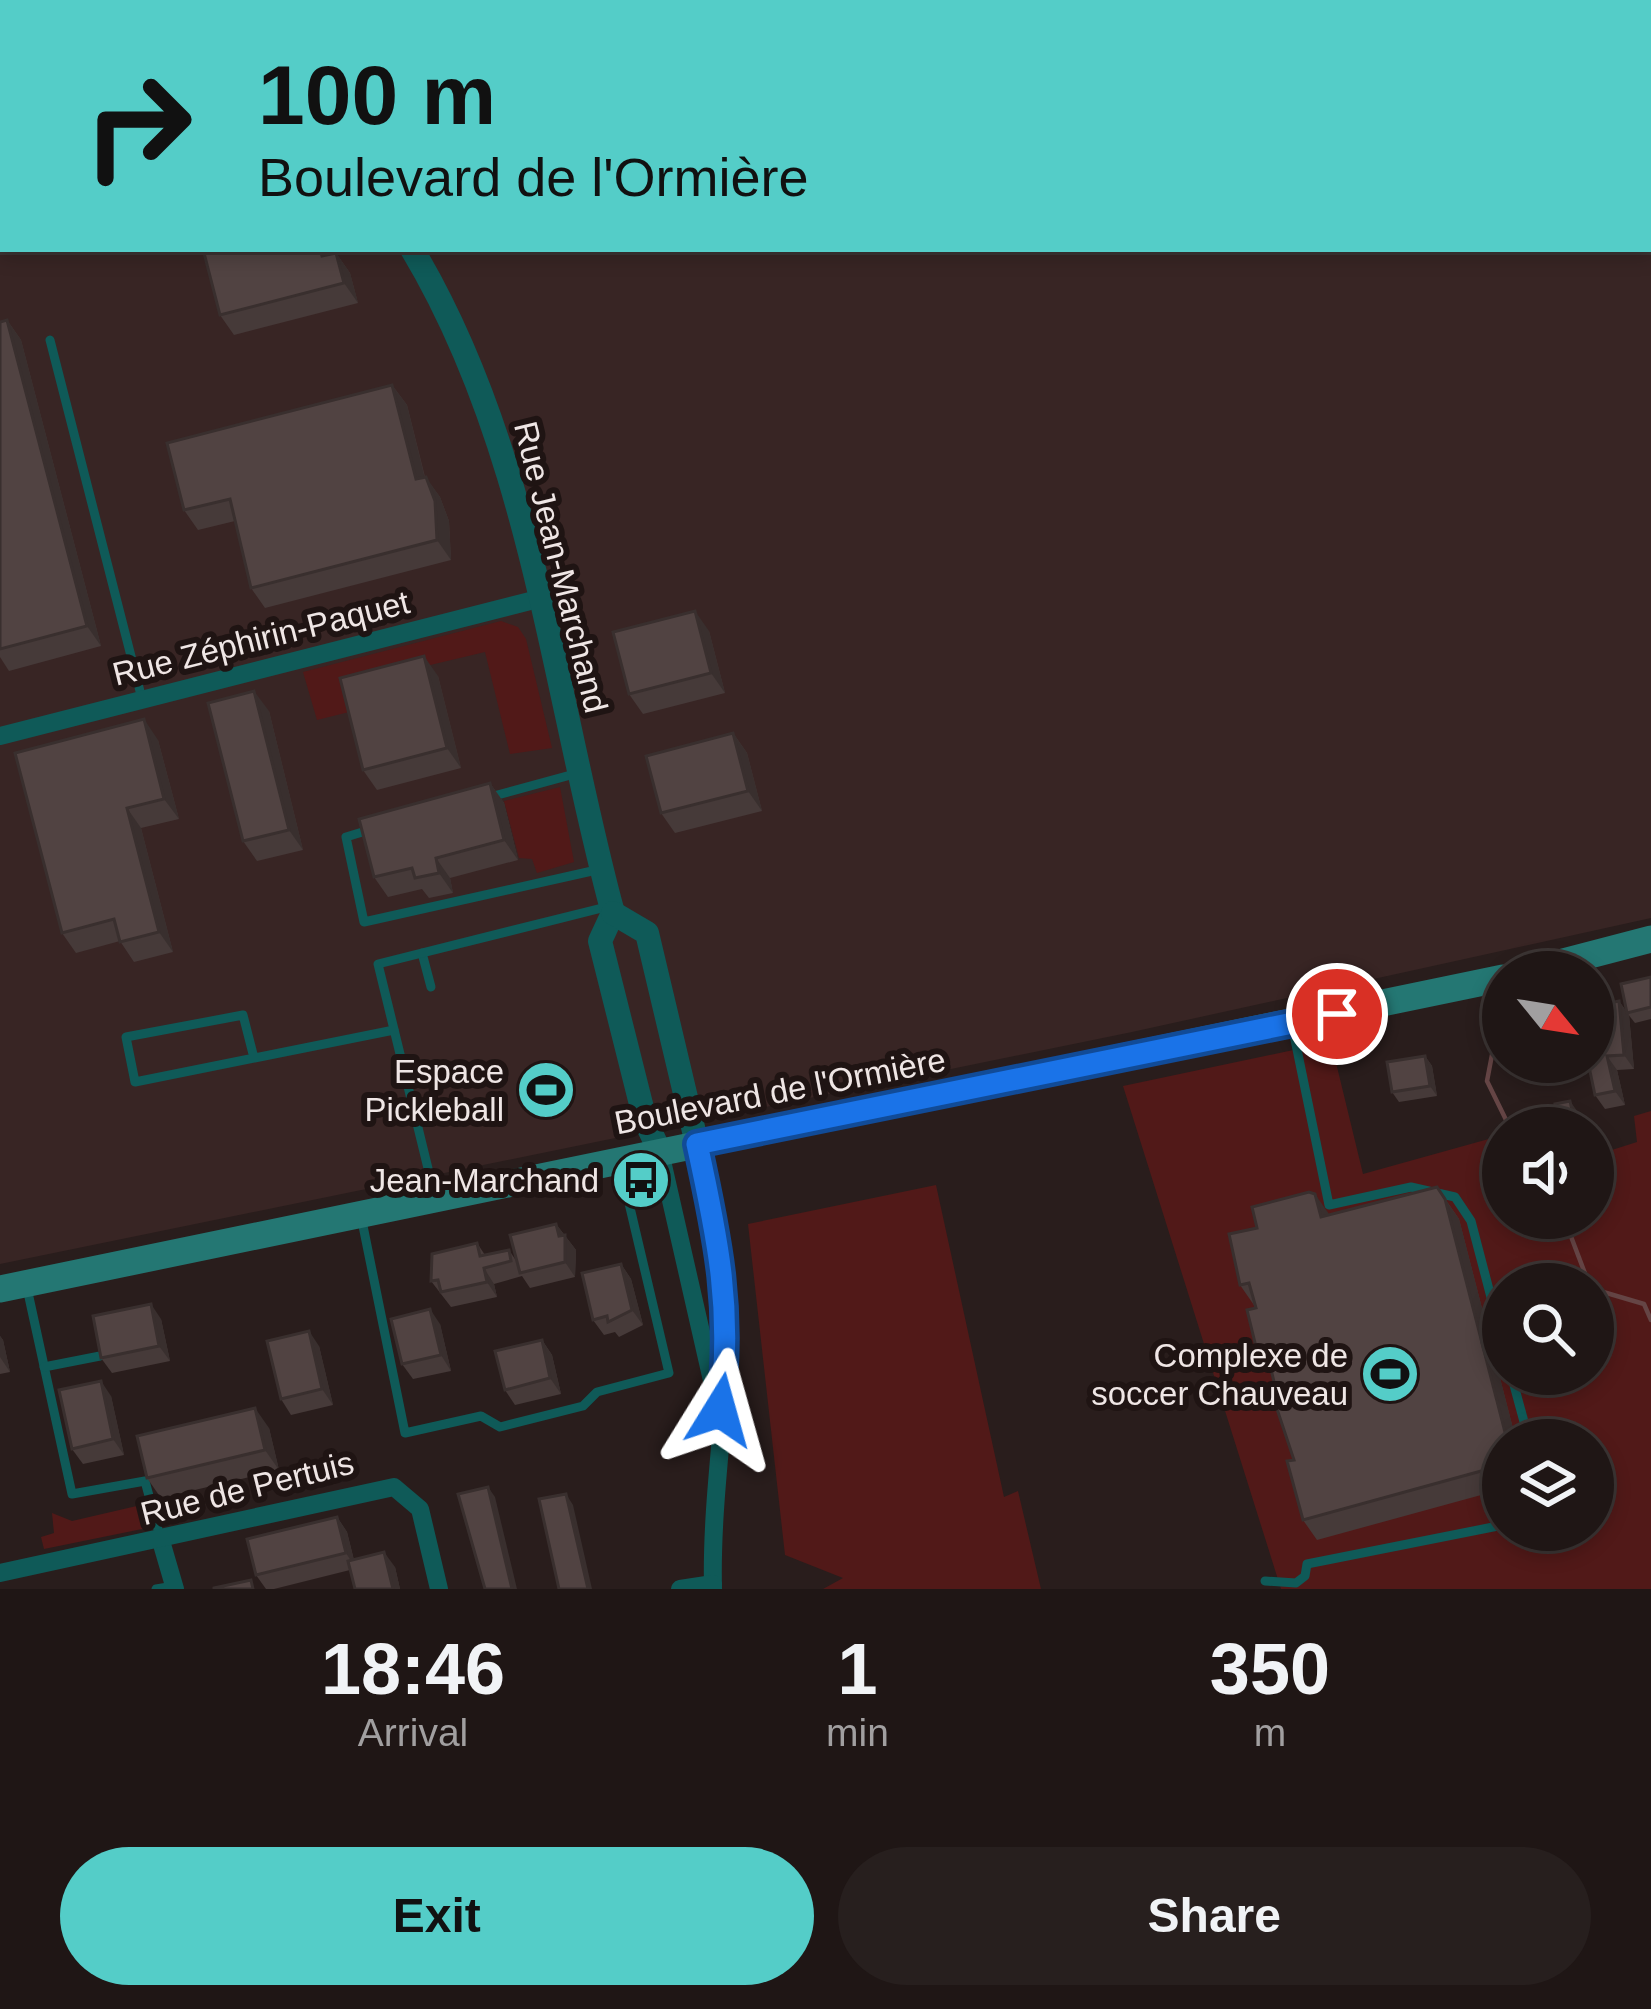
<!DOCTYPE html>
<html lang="en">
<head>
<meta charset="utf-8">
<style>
  body { margin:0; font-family:Helvetica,sans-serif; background:#271f1e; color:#f1f3f6; height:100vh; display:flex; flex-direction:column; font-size:45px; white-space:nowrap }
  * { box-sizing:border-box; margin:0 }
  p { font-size:39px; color:#a19fa0 }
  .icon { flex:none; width:66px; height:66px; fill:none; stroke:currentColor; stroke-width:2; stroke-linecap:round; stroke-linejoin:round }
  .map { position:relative; height:1589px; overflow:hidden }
  .drawer { display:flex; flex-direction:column; background:#1f1615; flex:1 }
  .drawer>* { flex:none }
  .banner { position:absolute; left:0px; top:0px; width:1653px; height:252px; box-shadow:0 6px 18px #0003,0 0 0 3px #3c3534; background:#54cdc8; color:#111; overflow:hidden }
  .needle { width:78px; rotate:120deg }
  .controls { position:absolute; left:1482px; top:951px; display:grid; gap:24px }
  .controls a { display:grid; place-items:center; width:132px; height:132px; border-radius:50%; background:#1f1615; box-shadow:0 6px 18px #0003,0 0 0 3px #3c3534; font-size:60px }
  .pin { position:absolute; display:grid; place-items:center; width:102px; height:102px; color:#fff; margin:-51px; border:6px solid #fff; border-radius:50%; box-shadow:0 3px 12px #0007 }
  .me { position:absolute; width:132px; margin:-66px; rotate:8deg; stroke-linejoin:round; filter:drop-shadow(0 0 9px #0008) }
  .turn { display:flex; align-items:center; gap:42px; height:252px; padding:0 60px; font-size:54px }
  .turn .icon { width:156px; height:156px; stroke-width:2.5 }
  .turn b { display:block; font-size:84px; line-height:102px }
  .eta { display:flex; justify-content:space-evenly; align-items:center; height:204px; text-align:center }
  .eta b { font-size:72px; font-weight:800; line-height:84px }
  .cta { display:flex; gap:24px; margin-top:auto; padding:24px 60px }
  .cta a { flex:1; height:138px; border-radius:72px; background:#54cdc8; color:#111; font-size:48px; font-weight:800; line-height:138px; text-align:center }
  .cta a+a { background:#271f1e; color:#f1f3f6 }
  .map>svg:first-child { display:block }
</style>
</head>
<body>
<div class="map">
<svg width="1651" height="1589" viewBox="0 0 1651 1589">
  <rect width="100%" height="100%" fill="#291d1c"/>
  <path fill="#382524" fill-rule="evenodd" d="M0,0H1651V918L1132,1032L0,1264ZM3,3H1650V249H3Z"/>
  <g fill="#511918" fill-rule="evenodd">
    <path d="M501,621L518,627L526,639L552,748L510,754L485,652L426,666L357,710L317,720L303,672Z"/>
    <path d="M560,787L574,862L537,873L532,859L519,858L504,801Z"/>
    <path d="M1331,1042L1363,1174L1503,1135V1218H1593V1156L1637,1142L1634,1116L1651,1111V1589H1281L1123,1086ZM1503,1284H1593V1374H1503ZM1503,1440H1593V1530H1503Z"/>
    <path d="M936,1185L1004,1497L1018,1491L1041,1589H823L843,1578L785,1555L748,1224Z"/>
    <path d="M141,1505L147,1528L44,1549L41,1537L54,1533L52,1513L72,1521Z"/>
  </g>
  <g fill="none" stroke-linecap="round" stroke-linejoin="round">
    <g stroke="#654545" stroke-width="4.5">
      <path d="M1500,1013L1487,1081L1510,1128"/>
      <path d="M1564,1218L1589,1284"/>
      <path d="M1593,1289L1644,1304L1651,1320"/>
    </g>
    <g stroke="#0f5a58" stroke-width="9">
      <path d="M1174,0V3"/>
      <path d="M1650,46H1651"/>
      <path d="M50,340L142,699"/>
      <path d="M490,797L578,773"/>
      <path d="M369,830L346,837L364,922L601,869"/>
      <path d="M422,953L431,987"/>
      <path d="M1292,1025L1329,1205L1411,1187L1455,1197L1471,1221L1503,1343"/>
      <path d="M254,1058L243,1015L126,1037L135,1082L394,1030"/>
      <path d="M435,1197L378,964L606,907"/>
      <path d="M361,1216L405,1433L481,1416L500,1427L583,1406L597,1392L669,1373L620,1165"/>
      <path d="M27,1288L72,1494L145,1481L160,1537"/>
      <path d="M44,1367L100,1356"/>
      <path d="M1511,1374L1529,1440"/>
      <path d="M1265,1581L1296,1583L1305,1576L1307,1564L1503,1525"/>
      <path d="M156,1589L174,1586"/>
    </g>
    <g stroke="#0f5a58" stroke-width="18">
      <path d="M0,736L538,599"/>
      <path d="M697,1144C711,1210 732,1279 728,1347C724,1427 711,1508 713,1589"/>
      <path d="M660,1152L716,1398"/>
      <path d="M161,1541L175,1589"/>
      <path d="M0,1573L394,1487L420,1509L439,1589"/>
      <path d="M680,1589L713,1584"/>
    </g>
    <g stroke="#0f5a58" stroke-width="24">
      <path d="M217,0L220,3"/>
      <path d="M412,249C532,449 553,692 613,913L600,941L645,1120L660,1152"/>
      <path d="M613,913L647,933L697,1144"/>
    </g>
    <g stroke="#247773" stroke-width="27">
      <path d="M1525,972L1651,939"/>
      <path d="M0,1289L1503,978"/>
    </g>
  </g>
  <g fill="#463a39">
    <path d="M203,249H329L330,254L336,253L350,273L358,303L234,335L220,315Z"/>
    <path d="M7,320L21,340L101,646L9,671L0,657V322Z"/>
    <path d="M392,385L407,405L425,477L440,497L449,521L451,560L265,608L251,588L235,521L198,530L184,510Z"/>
    <path d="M709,631L725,693L643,714L629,694Z"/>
    <path d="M438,676L461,768L377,790L363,770Z"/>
    <path d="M269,711L303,850L257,861L243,841Z"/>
    <path d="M733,733L747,753L762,811L675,833L661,813Z"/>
    <path d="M158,740L179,819L141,828L173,952L134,962L120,941L76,953L62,933Z"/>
    <path d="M490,783L504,803L518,860L450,878L453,893L429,898L422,889L388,897L374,877Z"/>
    <path d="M1651,977V1019L1635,1023L1627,1013Z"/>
    <path d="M1619,1001L1629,1015L1634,1069L1617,1070L1625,1105L1605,1109L1595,1095Z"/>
    <path d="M1425,1056L1432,1066L1437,1096L1399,1102L1392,1092Z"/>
    <path d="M1536,1062H1565L1567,1070L1544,1077Z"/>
    <path d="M1437,1187L1459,1219L1516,1440H1503V1489L1317,1540L1303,1520L1294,1460L1272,1375L1258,1355L1256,1308L1240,1285L1329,1215Z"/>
    <path d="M556,1224L576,1250L575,1277L530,1288L522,1276L494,1284L497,1297L451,1307L431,1281L477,1243L485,1255L509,1250L517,1262Z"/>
    <path d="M621,1264L631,1279L643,1325L619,1337L615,1332L604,1335L593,1320Z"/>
    <path d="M161,1319L170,1361L112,1373L101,1358Z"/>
    <path d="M440,1324L451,1371L413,1379L402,1364Z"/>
    <path d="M0,1336L3,1340L10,1372L0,1374Z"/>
    <path d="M542,1340L552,1355L561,1394L515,1405L505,1390Z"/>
    <path d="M319,1346L333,1405L291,1415L281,1399Z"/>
    <path d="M111,1396L124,1455L83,1464L72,1449Z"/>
    <path d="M269,1428L279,1470L161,1498L147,1478Z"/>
    <path d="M337,1517L347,1532L354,1560L395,1567L400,1589H355L350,1570L274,1589H266L256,1575Z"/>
  </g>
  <g fill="#392f2e">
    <path d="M336,253L350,273L358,303L344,283Z"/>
    <path d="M7,320L21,340L101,646L87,626Z"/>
    <path d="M392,385L407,405L430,499L416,479Z"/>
    <path d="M426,477L440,497L449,521L451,560L437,540Z"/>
    <path d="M695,611L709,631L725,693L711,673Z"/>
    <path d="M424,656L438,676L461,768L447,748Z"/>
    <path d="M254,691L269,711L303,850L289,830Z"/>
    <path d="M144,719L158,740L179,819L164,799Z"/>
    <path d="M733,733L747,753L762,811L748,791Z"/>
    <path d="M490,783L504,803L518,860L504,840Z"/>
    <path d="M127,808L141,828L173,952L159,932Z"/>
    <path d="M436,858L450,878L453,893L439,873Z"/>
    <path d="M1619,1001L1629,1015L1634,1069L1624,1055Z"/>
    <path d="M1425,1056L1432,1066L1437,1096L1430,1086Z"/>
    <path d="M1607,1056L1617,1070L1625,1105L1615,1091Z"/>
    <path d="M1570,1101L1577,1111L1581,1128H1576Z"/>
    <path d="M1315,1194L1329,1214L1321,1217Z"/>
    <path d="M1445,1199L1459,1219L1516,1440H1507Z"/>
    <path d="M556,1224L576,1250L575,1277L565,1262Z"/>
    <path d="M621,1264L631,1279L643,1325L632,1310Z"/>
    <path d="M484,1268L494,1284L497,1297L487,1282Z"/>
    <path d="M151,1304L161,1319L170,1361L159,1346Z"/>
    <path d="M430,1309L440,1324L451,1371L441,1355Z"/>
    <path d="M309,1331L319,1346L333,1405L322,1389Z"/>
    <path d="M0,1336L3,1340L10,1372L0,1357Z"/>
    <path d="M542,1340L552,1355L561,1394L550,1378Z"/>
    <path d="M101,1381L111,1396L124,1455L113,1439Z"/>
    <path d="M255,1408L269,1428L279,1470L265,1450Z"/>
    <path d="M488,1487L495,1497L517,1589H512Z"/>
    <path d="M566,1494L573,1505L592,1589H588Z"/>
    <path d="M337,1517L347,1532L356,1569L346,1553Z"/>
    <path d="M384,1552L395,1567L400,1589H393Z"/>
  </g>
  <g fill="#514342" stroke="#392f2e" stroke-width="3">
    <path d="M1261,0H1332V3H1262Z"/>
    <path d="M203,249H320L322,256L336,253L344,283L220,315Z"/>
    <path d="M7,320L87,626L0,649V322Z"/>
    <path d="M392,385L416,479L426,477L435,501L437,540L251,588L230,499L184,510L167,443Z"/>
    <path d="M695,611L711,673L629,694L613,632Z"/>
    <path d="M424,656L447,748L363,770L340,678Z"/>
    <path d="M254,691L289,830L243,841L208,703Z"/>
    <path d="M144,719L164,799L127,808L159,932L120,942L114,919L62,933L15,753Z"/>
    <path d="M733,733L748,791L661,813L646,756Z"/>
    <path d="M490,783L504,840L436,858L439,873L415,878L412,868L374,877L359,819Z"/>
    <path d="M1651,977V1007L1627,1013L1621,984Z"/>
    <path d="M1619,1001L1624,1055L1607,1056L1615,1091L1595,1095L1588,1062H1593V1006Z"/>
    <path d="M1425,1056L1430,1086L1392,1092L1387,1062Z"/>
    <path d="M1570,1101L1576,1128H1561L1555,1104Z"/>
    <path d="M1437,1187L1445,1199L1507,1440H1503V1465L1303,1520L1287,1461L1294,1460L1274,1400L1278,1399L1267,1352L1258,1355L1247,1310L1256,1308L1249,1283L1240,1285L1229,1234L1257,1228L1252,1207L1309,1192L1315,1194L1321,1217Z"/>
    <path d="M556,1224L559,1236L565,1235V1262L520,1273L510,1235Z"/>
    <path d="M477,1243L480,1256L509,1250L511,1261L484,1268L487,1282L441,1292L438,1280L431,1281L432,1254Z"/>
    <path d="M621,1264L632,1310L608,1322L607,1316L593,1320L582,1273Z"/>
    <path d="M151,1304L159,1346L101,1358L93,1316Z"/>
    <path d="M430,1309L441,1355L402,1364L391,1319Z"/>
    <path d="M309,1331L322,1389L281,1399L267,1341Z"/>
    <path d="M542,1340L550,1378L505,1390L495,1351Z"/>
    <path d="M101,1381L113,1439L72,1449L59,1390Z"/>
    <path d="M255,1408L265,1450L147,1478L137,1436Z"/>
    <path d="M488,1487L512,1589H485L458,1494Z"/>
    <path d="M566,1494L588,1589H559L539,1499Z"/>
    <path d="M337,1517L346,1553L256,1575L247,1539Z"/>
    <path d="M384,1552L393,1589H355L348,1561Z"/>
    <path d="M251,1580L253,1589H214V1588Z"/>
  </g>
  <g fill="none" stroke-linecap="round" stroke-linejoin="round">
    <g stroke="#114b97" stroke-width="30">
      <path id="route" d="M720,1410C733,1312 718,1239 697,1144L1337,1014"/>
    </g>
    <use href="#route" stroke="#1a73e8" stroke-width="21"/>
  </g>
  <defs>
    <g id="stadium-disc" transform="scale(3)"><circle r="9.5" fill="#54cdc8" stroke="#1f1413"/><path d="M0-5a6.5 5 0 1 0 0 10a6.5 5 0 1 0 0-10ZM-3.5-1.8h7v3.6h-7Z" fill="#111"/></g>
    <g id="bus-disc" transform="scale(3)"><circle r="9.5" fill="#54cdc8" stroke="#1f1413"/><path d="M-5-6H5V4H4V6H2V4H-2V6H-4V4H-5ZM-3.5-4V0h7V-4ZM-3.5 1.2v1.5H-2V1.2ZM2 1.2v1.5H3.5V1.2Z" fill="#111"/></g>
  </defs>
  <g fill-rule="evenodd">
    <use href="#stadium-disc" x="546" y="1090"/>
    <use href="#bus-disc" x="641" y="1180"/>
    <use href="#stadium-disc" x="1390" y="1374"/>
  </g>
  <g text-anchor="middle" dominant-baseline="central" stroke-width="12" stroke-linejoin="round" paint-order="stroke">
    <g font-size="33" fill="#efe6e5" stroke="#1f1413">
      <text transform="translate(561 567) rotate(76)">Rue Jean-Marchand</text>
      <text transform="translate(261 638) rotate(-14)">Rue Zéphirin-Paquet</text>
      <text transform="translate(780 1091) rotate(-11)">Boulevard de l'Ormière</text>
      <text transform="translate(247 1488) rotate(-14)">Rue de Pertuis</text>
    </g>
    <g font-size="33" fill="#efe6e5" stroke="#1f1413" text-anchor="end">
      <text x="504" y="1071">Espace<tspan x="504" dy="38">Pickleball</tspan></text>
      <text x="599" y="1180">Jean-Marchand</text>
      <text x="1348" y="1355">Complexe de<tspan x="1348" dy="38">soccer Chauveau</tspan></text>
    </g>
  </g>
</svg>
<div class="controls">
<a><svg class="needle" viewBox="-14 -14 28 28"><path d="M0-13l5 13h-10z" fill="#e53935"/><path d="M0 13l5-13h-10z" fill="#a19fa0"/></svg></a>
<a><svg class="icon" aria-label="sound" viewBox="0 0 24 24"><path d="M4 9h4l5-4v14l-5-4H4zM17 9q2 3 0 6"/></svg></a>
<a><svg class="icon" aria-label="search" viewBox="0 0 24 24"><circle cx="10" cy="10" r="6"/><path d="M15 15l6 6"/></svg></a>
<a><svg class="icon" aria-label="layers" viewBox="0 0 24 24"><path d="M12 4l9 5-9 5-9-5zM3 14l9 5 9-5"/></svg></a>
</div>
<div class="pin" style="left:1337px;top:1014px;background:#d93025"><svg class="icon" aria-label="arrive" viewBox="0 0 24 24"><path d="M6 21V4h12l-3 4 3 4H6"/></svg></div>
<svg class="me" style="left:720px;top:1410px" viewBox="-20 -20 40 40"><path d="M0-17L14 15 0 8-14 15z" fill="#1a73e8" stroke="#fff" stroke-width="4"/></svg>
<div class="banner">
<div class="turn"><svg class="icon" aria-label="right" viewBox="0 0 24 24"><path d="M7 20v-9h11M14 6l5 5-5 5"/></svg><div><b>100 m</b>Boulevard de l'Ormière</div></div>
</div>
</div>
<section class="drawer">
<div class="eta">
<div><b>18:46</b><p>Arrival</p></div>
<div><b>1</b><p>min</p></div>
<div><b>350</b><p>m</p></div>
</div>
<div class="cta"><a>Exit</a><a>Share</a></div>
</section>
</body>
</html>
